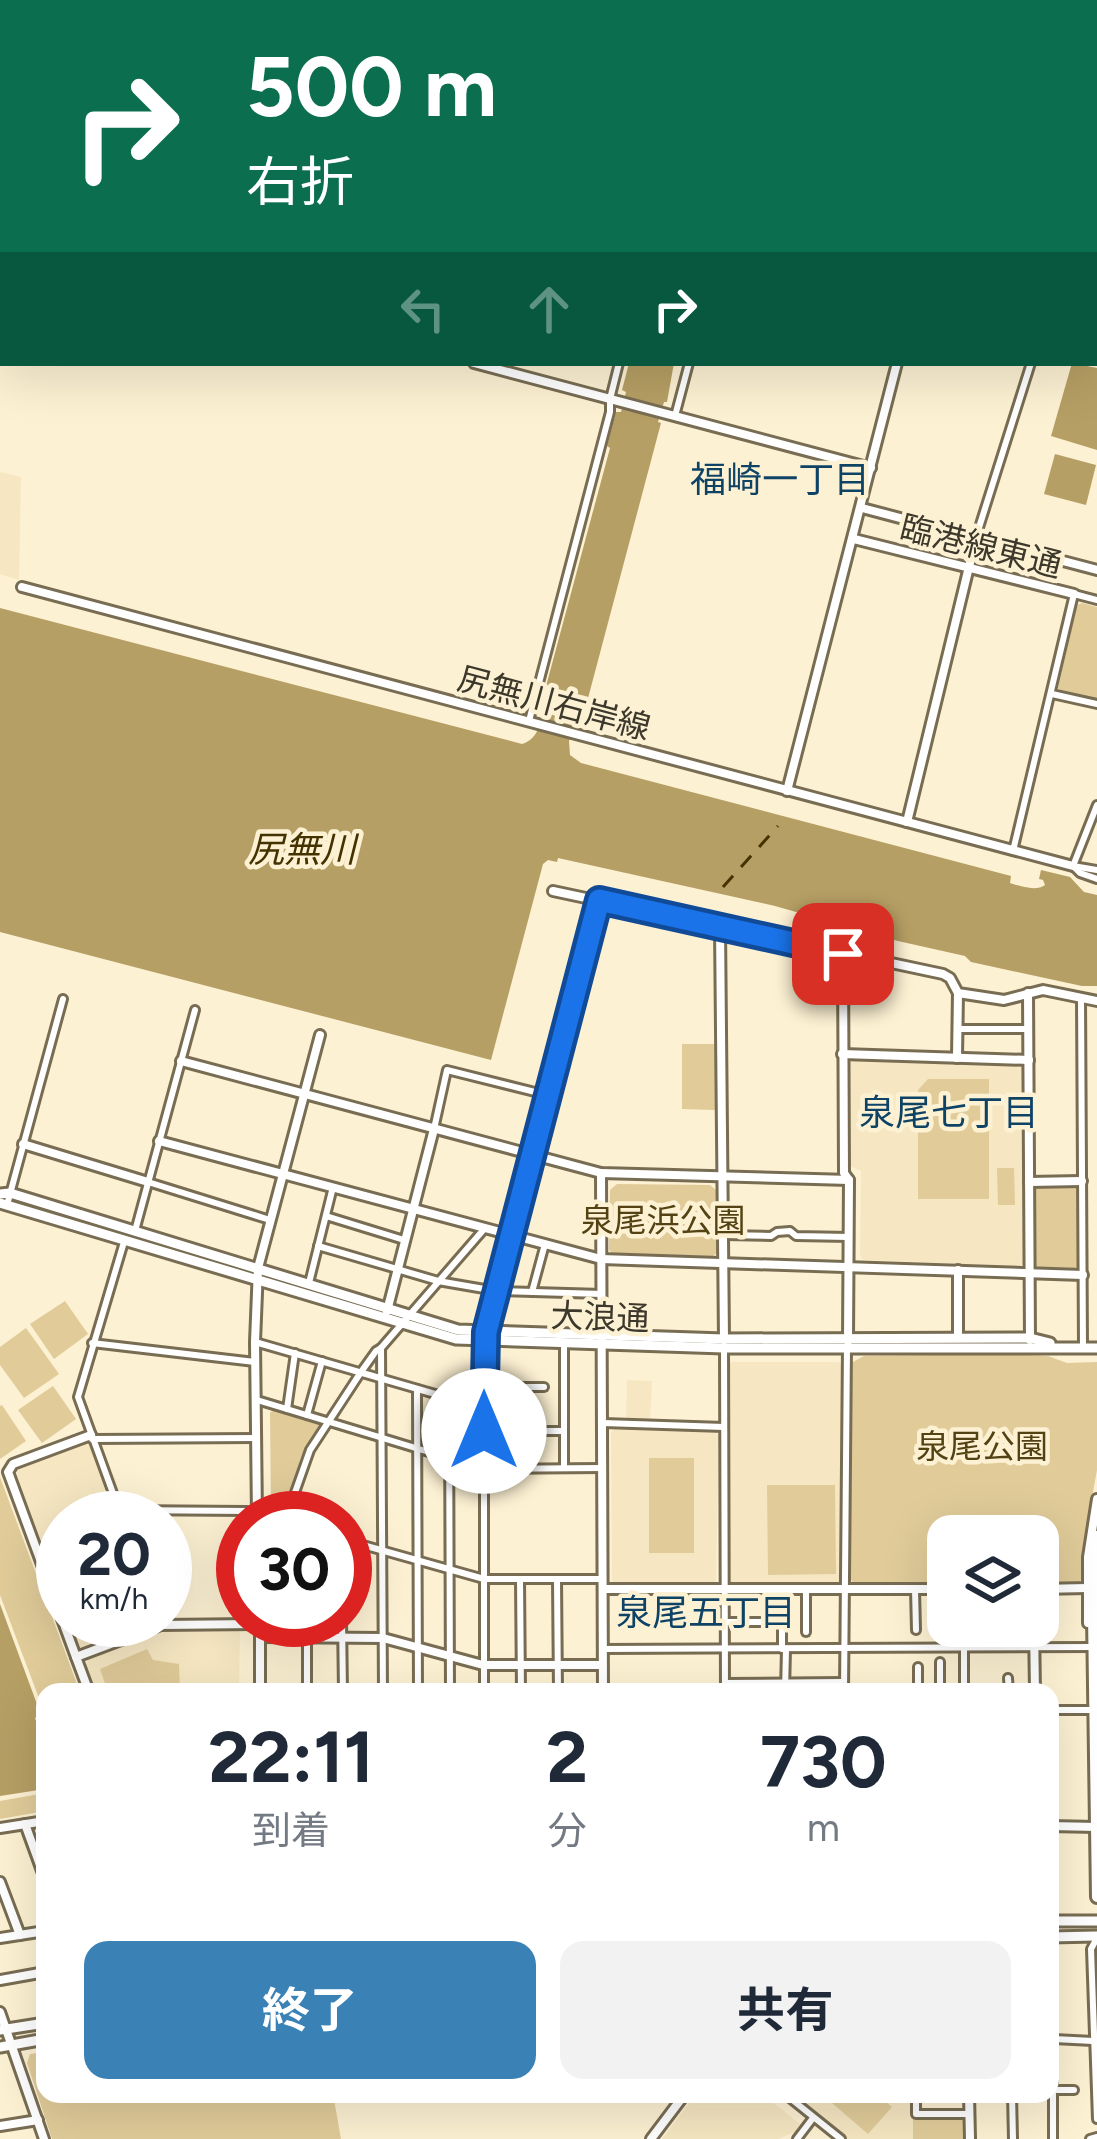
<!DOCTYPE html>
<html lang="ja">
<head>
<meta charset="utf-8">
<style>
  body { margin:0; font-family:Figtree,"Noto Sans JP",sans-serif; background:#f2f2f3; color:#1f2937; height:100vh; display:flex; flex-direction:column; font-size:45px; white-space:nowrap }
  * { box-sizing:border-box; margin:0 }
  p { font-size:39px; color:#747a83 }
  .icon { flex:none; width:66px; height:66px; fill:none; stroke:currentColor; stroke-width:2; stroke-linecap:round; stroke-linejoin:round }
  .map { position:relative; flex:1; overflow:hidden }
  .sheet { position:absolute; left:36px; top:1683px; width:1023px; height:420px; display:flex; flex-direction:column; background:#fff; border-radius:24px; box-shadow:0 12px 48px #0002 }
  .sheet>* { flex:none }
  .hud { position:absolute; left:0px; top:0px; width:1098px; height:366px; box-shadow:0 12px 48px #0002; background:#0b6e4f; color:#fff; overflow:hidden }
  .controls { position:absolute; left:927px; top:1515px; display:grid; gap:24px }
  .controls a { display:grid; place-items:center; width:132px; height:132px; border-radius:24px; background:#fff; box-shadow:0 12px 48px #0002; font-size:60px }
  .speed { position:absolute; left:36px; top:1491px; display:flex; gap:24px; font-size:60px; font-weight:700; text-align:center }
  .speed>* { display:grid; place-content:center; width:156px; height:156px; border-radius:50%; background:#fff; box-shadow:0 12px 48px #0002; line-height:1 }
  .speed small { font-size:30px; font-weight:400 }
  .speed .limit { border:18px solid #d22; background:#fff; color:#111 }
  .pin { position:absolute; display:grid; place-items:center; width:102px; height:102px; color:#fff; margin:-51px; border-radius:24px; box-shadow:0 6px 18px #0006 }
  .me { position:absolute; width:132px; margin:-66px; rotate:0deg; stroke-linejoin:round; filter:drop-shadow(0 0 9px #0008) }
  .turn { display:flex; align-items:center; gap:42px; height:252px; padding:0 48px; font-size:54px }
  .turn .icon { width:156px; height:156px; stroke-width:2.5 }
  .turn b { display:block; font-size:84px; line-height:102px }
  .lanes { display:flex; align-items:center; height:114px; padding:0 48px; background:#0003; justify-content:center; gap:60px; direction:ltr }
  .lanes .off { opacity:.35 }
  .eta { display:flex; justify-content:space-evenly; align-items:center; height:204px; text-align:center }
  .eta b { font-size:72px; font-weight:700; line-height:84px }
  .action { display:flex; gap:24px; margin-top:auto; padding:24px 48px }
  .action a { flex:1; height:138px; border-radius:24px; background:#3a81b6; color:#fff; font-size:48px; font-weight:700; line-height:138px; text-align:center }
  .action a+a { background:#f2f2f3; color:#1f2937 }
  .map>svg:first-child { display:block }
</style>
</head>
<body>
<div class="map">
<svg width="1097" height="2139" viewBox="0 0 1097 2139">
  <rect width="100%" height="100%" fill="#fdf1d3"/>
  <g fill="#f6e7c2">
    <path d="M0,472L21,477L19,580L0,574Z"/>
    <path d="M853,1061L1019,1065L1022,1069L1024,1263L1020,1266L863,1260L860,1256L861,1171L850,1166L849,1064Z"/>
    <path d="M731,1362H839L842,1366L841,1581L839,1583L731,1584L728,1580L727,1366Z"/>
    <path d="M627,1380L652,1381L650,1422H626Z"/>
    <path d="M615,1429L715,1432L719,1436L716,1582L615,1584L612,1581L611,1432Z"/>
    <path d="M85,1443L91,1444L118,1518H63V1603L16,1475L18,1469Z"/>
    <path d="M69,1620H152L150,1625L83,1650L79,1646Z"/>
    <path d="M240,1631L239,1692H96L86,1665L89,1659L163,1632Z"/>
    <path d="M696,2094H762L800,2124L796,2131L779,2139H662Z"/>
    <path d="M790,2094H913V2139H846Z"/>
  </g>
  <g fill="#e0cb99">
    <path d="M1082,603L1097,607V701L1060,692L1058,688L1077,605Z"/>
    <path d="M682,1044H715V1110L682,1109Z"/>
    <path d="M928,1079H989V1199H918V1090Z"/>
    <path d="M997,1168H1014L1015,1205H998Z"/>
    <path d="M617,1184L710,1185L716,1190L717,1253L713,1256L613,1254L609,1250L610,1190Z"/>
    <path d="M1036,1185L1075,1186L1079,1189L1078,1266L1075,1268L1035,1267L1032,1263V1187Z"/>
    <path d="M65,1301L88,1334L54,1359L30,1324Z"/>
    <path d="M26,1328L59,1374L24,1398L0,1365V1347Z"/>
    <path d="M1004,1354L1048,1356L1067,1363L1097,1362V1470L1085,1536L1081,1580L1078,1583H1038V1536H948V1584H854L851,1580V1363L864,1356Z"/>
    <path d="M53,1386L76,1419L42,1443L18,1410Z"/>
    <path d="M2,1405L26,1441L0,1459V1406Z"/>
    <rect x="454" y="1405" width="25" height="29"/>
    <path d="M273,1410L320,1423L322,1428L301,1457L284,1508L278,1516H273L271,1510L270,1413Z"/>
    <rect x="649" y="1458" width="45" height="95"/>
    <path d="M0,1477L80,1692H45V1714L0,1595Z"/>
    <path d="M767,1485H835L836,1574L768,1575Z"/>
    <path d="M147,1649L153,1660L179,1664L180,1692H108L100,1669Z"/>
    <path d="M45,1793V1811L0,1819V1801Z"/>
    <path d="M45,2052V2094H333L341,2139H52L27,2063L30,2054Z"/>
    <path d="M828,2094H877L892,2107L868,2134L825,2097Z"/>
    <path d="M913,2118H961L963,2120V2139H913Z"/>
  </g>
  <g fill="#b69f64">
    <path d="M217,0H506L507,3H233Z"/>
    <path d="M629,363H674L667,402H664L658,422L661,423L587,702L574,698L568,702V711L581,714L569,741L570,755L581,763L1011,876L1010,883C1020,886 1036,892 1045,885L1043,880L1039,879L1041,870L1070,877L1084,892L1097,895V986H1082L971,962L965,956L898,941L775,906L558,858L557,862L548,860L543,864L491,1060L0,932V608L522,744C539,739 541,721 545,705L558,707L561,700L557,694L545,690L610,448L607,446L616,412H621L626,392L622,390Z"/>
    <path d="M1072,363L1097,368V450L1051,436Z"/>
    <path d="M1055,454L1096,465L1086,505L1044,494Z"/>
    <path d="M0,1604L41,1715L35,1718L40,1731L37,1733L45,1752V1789L0,1796Z"/>
  </g>
  <g fill="none" stroke-linecap="round" stroke-linejoin="round">
    <path stroke="#443301" stroke-width="3" stroke-dasharray="15 12" stroke-linecap="butt" d="M723,887L778,826"/>
    <g stroke="#786d53" stroke-width="12">
      <g id="minor">
        <path d="M154,0L169,3"/>
        <path d="M518,0L520,3"/>
        <path d="M874,0L881,3"/>
        <path d="M1007,0L1010,3"/>
        <path d="M1058,0L1061,3"/>
        <path d="M9,3L10,0"/>
        <path d="M106,3L107,0"/>
        <path d="M759,3L760,0"/>
        <path d="M787,3L788,0"/>
        <path d="M829,3L830,0"/>
        <path d="M918,3L919,0"/>
        <path d="M980,3L982,0"/>
        <path d="M0,37L3,26"/>
        <path d="M1095,38L1097,41"/>
        <path d="M1095,101L1097,99"/>
        <path d="M1095,118L1097,121"/>
        <path d="M1095,244L1097,242"/>
        <path d="M675,416L689,363"/>
        <path d="M976,537L1031,363"/>
        <path d="M1052,694L1097,704"/>
        <path d="M529,721L610,412V399L619,363"/>
        <path d="M1013,851L1074,594L1097,600"/>
        <path d="M1073,866L1097,805"/>
        <path d="M1073,866L1080,873L1097,879"/>
        <path d="M1073,866L1097,870"/>
        <path d="M1081,997L1083,1347"/>
        <path d="M957,1029H1029"/>
        <path d="M434,1129L447,1070L547,1095"/>
        <path d="M148,1182L270,1220"/>
        <path d="M7,1205L63,999"/>
        <path d="M326,1216L404,1240"/>
        <path d="M135,1231L195,1010"/>
        <path d="M724,1235L771,1236L777,1232L790,1231L796,1236L849,1237"/>
        <path d="M318,1246L438,1281L496,1291L602,1294"/>
        <path d="M309,1283L333,1187"/>
        <path d="M532,1292L545,1244"/>
        <path d="M255,1342L449,1398L483,1399"/>
        <path d="M92,1343L255,1362"/>
        <path d="M381,1348L383,1692"/>
        <path d="M724,1348L725,1692"/>
        <path d="M483,1387H544"/>
        <path d="M417,1389L418,1692"/>
        <path d="M449,1398L450,1692"/>
        <path d="M257,1400L485,1469L603,1468"/>
        <path d="M287,1409L295,1353"/>
        <path d="M307,1415L322,1361"/>
        <path d="M603,1423L724,1427"/>
        <path d="M484,1431H564"/>
        <path d="M92,1439L256,1438"/>
        <path d="M564,1468V1343"/>
        <path d="M119,1510L247,1511L266,1518"/>
        <path d="M122,1518L78,1397L124,1242"/>
        <path d="M286,1518L310,1450L361,1372L376,1351L381,1348L485,1228"/>
        <path d="M345,1540L484,1579H603"/>
        <path d="M520,1579L521,1692"/>
        <path d="M557,1579L558,1692"/>
        <path d="M782,1588V1649"/>
        <path d="M806,1588V1632"/>
        <path d="M915,1589L916,1630"/>
        <path d="M307,1620V1692"/>
        <path d="M342,1620L343,1692"/>
        <path d="M726,1622H764"/>
        <path d="M964,1626V1692"/>
        <path d="M602,1649L1094,1647"/>
        <path d="M918,1667V1692"/>
        <path d="M1008,1678L1009,1692"/>
        <path d="M725,1683L844,1682"/>
        <path d="M484,1692V1342"/>
        <path d="M785,1692L786,1649"/>
        <path d="M844,1692L847,1347"/>
        <path d="M940,1692V1662"/>
        <path d="M1050,1710H1094"/>
        <path d="M1053,1937V2139"/>
        <path d="M1097,1938L1091,1949L1097,2119"/>
        <path d="M1054,2039L1093,2041"/>
        <path d="M1054,2090H1074"/>
        <path d="M785,2094L841,2139"/>
        <path d="M916,2094V2114H970"/>
        <path d="M1012,2094L1013,2139"/>
        <path d="M797,2139L813,2118"/>
        <path d="M1090,2139L1097,2137"/>
      </g>
    </g>
    <g stroke="#786d53" stroke-width="14">
      <g id="tertiary">
        <path d="M1083,3L1085,0"/>
        <path d="M0,238H3"/>
        <path d="M474,363L871,468"/>
        <path d="M862,508L1097,570"/>
        <path d="M854,539L1074,594"/>
        <path d="M22,587L1073,866"/>
        <path d="M787,791L897,363"/>
        <path d="M907,822L976,538"/>
        <path d="M553,891L943,974L950,978L958,993L1004,1000L1043,990L1097,1001"/>
        <path d="M720,927L724,1340"/>
        <path d="M843,954L844,1173L849,1180L848,1341"/>
        <path d="M1028,993L1030,1340"/>
        <path d="M842,1054L1029,1060"/>
        <path d="M957,1058L958,993"/>
        <path d="M181,1061L601,1173L849,1180"/>
        <path d="M159,1141L601,1259L1083,1275"/>
        <path d="M23,1144L148,1182"/>
        <path d="M601,1173L603,1692"/>
        <path d="M1029,1182L1082,1181"/>
        <path d="M387,1311L434,1129"/>
        <path d="M485,1334L599,900"/>
        <path d="M958,1337V1270"/>
        <path d="M257,1518L255,1342L258,1268L320,1035"/>
        <path d="M603,1589H948"/>
        <path d="M1038,1589L1088,1588"/>
        <path d="M1088,1623V1557L1097,1499"/>
        <path d="M1034,1626L1035,1692"/>
        <path d="M260,1637L383,1638L483,1665H602"/>
        <path d="M76,1657L8,1472L13,1464L91,1435"/>
        <path d="M89,1692L76,1657L161,1625L260,1624"/>
        <path d="M260,1692V1634"/>
        <path d="M25,1824L45,1879"/>
        <path d="M1050,1826L1096,1827"/>
        <path d="M0,1828L45,1821"/>
        <path d="M0,1882L20,1935"/>
        <path d="M0,1938L45,1931"/>
        <path d="M0,1980L45,1972"/>
        <path d="M0,2012L44,2139"/>
        <path d="M969,2094L970,2139"/>
        <path d="M0,2126L38,2120"/>
        <path d="M651,2139L685,2094"/>
      </g>
    </g>
    <g stroke="#786d53" stroke-width="15">
      <g id="secondary">
        <path d="M1050,1921H1097"/>
        <path d="M1050,1937L1097,1936"/>
        <path d="M0,2030L45,2023"/>
        <path d="M0,2047L45,2039"/>
      </g>
    </g>
    <g stroke="#786d53" stroke-width="15">
      <g id="primary">
        <path d="M0,1194L10,1193L458,1330L724,1339L1030,1338L1050,1343"/>
        <path d="M0,1203L456,1339L724,1348H1097"/>
      </g>
    </g>
    <g stroke="#786d53" stroke-width="16">
      <path id="trunk" d="M1097,1536L1093,1615L1097,1897"/>
    </g>
    <use href="#minor" stroke="#fff" stroke-width="6"/>
    <use href="#tertiary" stroke="#fff" stroke-width="8"/>
    <use href="#secondary" stroke="#fff" stroke-width="9"/>
    <use href="#primary" stroke="#fff" stroke-width="9"/>
    <use href="#trunk" stroke="#fff" stroke-width="10"/>
  </g>
  <g fill="none" stroke-linecap="round" stroke-linejoin="round">
    <g stroke="#114b97" stroke-width="30">
      <path id="route" d="M484,1431L486,1332L599,900L843,954"/>
    </g>
    <use href="#route" stroke="#1a73e8" stroke-width="21"/>
  </g>
  <g text-anchor="middle" dominant-baseline="central" stroke-width="9" stroke-linejoin="round" paint-order="stroke">
    <g font-size="33" fill="#3d382c" stroke="#fdf1d3">
      <text transform="translate(981 546) rotate(14)">臨港線東通</text>
      <text transform="translate(554 703) rotate(15)">尻無川右岸線</text>
      <text transform="translate(600 1317) rotate(2)">大浪通</text>
    </g>
    <g font-size="33" fill="#534213" stroke="#fdf1d3">
      <text x="663" y="1220">泉尾浜公園</text>
      <text x="982" y="1446">泉尾公園</text>
    </g>
    <g font-size="36" fill="#0f4366" stroke="#fdf1d3">
      <text x="780" y="479">福崎一丁目</text>
      <text x="949" y="1112">泉尾七丁目</text>
      <text x="706" y="1612">泉尾五丁目</text>
    </g>
    <g font-size="36" font-style="italic" fill="#443301" stroke="#fdf1d3">
      <text x="302" y="849">尻無川</text>
    </g>
  </g>
</svg>
<div class="controls">
<a><svg class="icon" aria-label="layers" viewBox="0 0 24 24"><path d="M12 4l9 5-9 5-9-5zM3 14l9 5 9-5"/></svg></a>
</div>
<div class="speed"><div>20<small>km/h</small></div><div class="limit">30</div></div>
<div class="pin" style="left:843px;top:954px;background:#d93025"><svg class="icon" aria-label="arrive" viewBox="0 0 24 24"><path d="M6 21V4h12l-3 4 3 4H6"/></svg></div>
<svg class="me" style="left:484px;top:1431px" viewBox="-20 -20 40 40"><circle r="19" fill="#fff"/><path d="M0-13L10 11 0 6-10 11z" fill="#1a73e8"/></svg>
<div class="hud">
<div class="turn"><svg class="icon" aria-label="right" viewBox="0 0 24 24"><path d="M7 20v-9h11M14 6l5 5-5 5"/></svg><div><b>500 m</b>右折</div></div>
<div class="lanes"><svg class="icon off" aria-label="left" viewBox="0 0 24 24"><path d="M17 20v-9H6M10 6l-5 5 5 5"/></svg><svg class="icon off" aria-label="ahead" viewBox="0 0 24 24"><path d="M12 20V5M6 11l6-6 6 6"/></svg><svg class="icon" aria-label="right" viewBox="0 0 24 24"><path d="M7 20v-9h11M14 6l5 5-5 5"/></svg></div>
</div>
<section class="sheet">
<div class="eta">
<div><b>22:11</b><p>到着</p></div>
<div><b>2</b><p>分</p></div>
<div><b>730</b><p>m</p></div>
</div>
<div class="action"><a>終了</a><a>共有</a></div>
</section>
</div>
</body>
</html>
